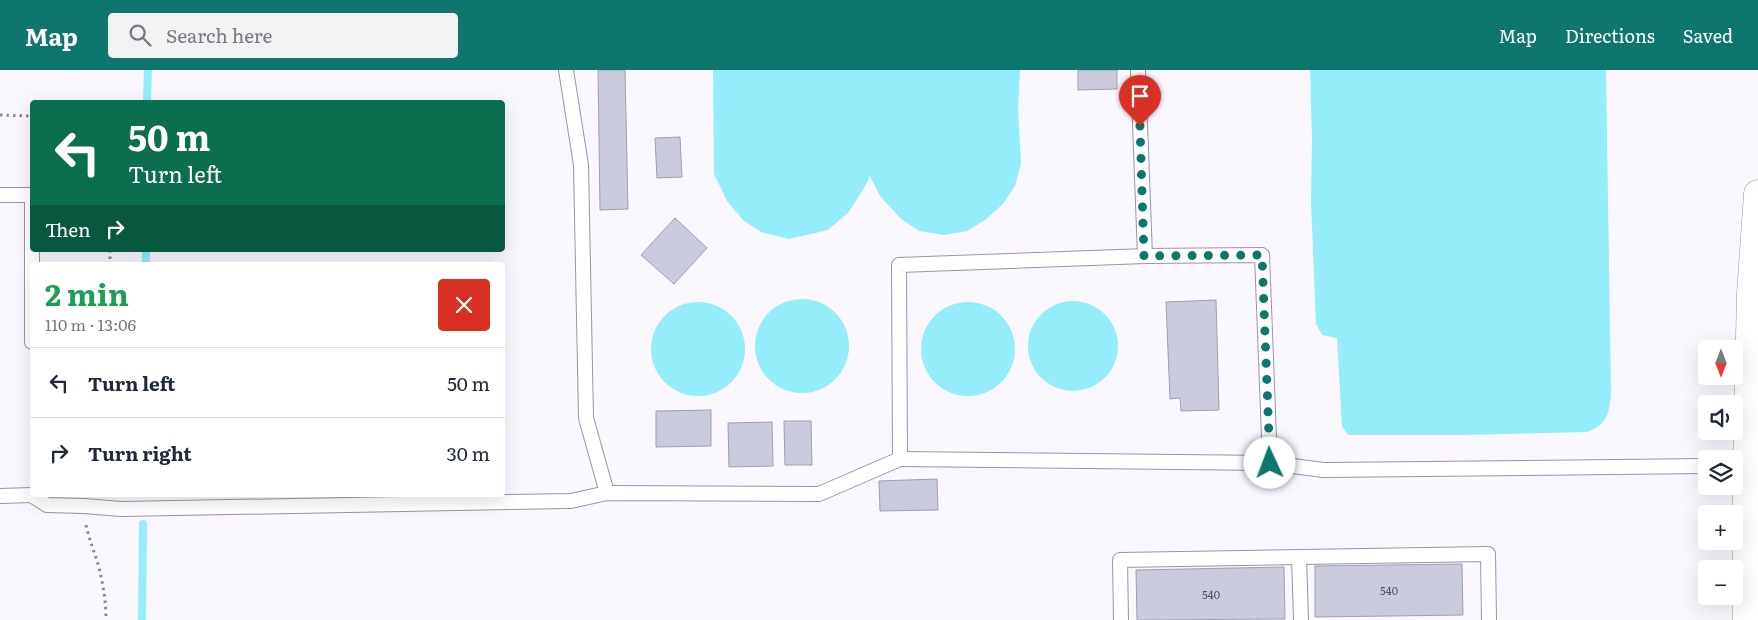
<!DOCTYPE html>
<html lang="en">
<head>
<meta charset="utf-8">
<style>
  body { margin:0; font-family:Literata,serif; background:#f2f2f3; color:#1f2937; height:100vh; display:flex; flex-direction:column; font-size:19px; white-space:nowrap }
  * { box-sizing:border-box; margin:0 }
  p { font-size:16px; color:#747a83 }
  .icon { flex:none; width:28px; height:28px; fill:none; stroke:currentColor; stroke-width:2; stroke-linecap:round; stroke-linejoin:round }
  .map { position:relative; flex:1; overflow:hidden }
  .side { position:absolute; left:30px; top:192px; width:475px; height:235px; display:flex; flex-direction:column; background:#fff; border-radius:5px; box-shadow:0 5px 20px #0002 }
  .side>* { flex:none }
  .banner { position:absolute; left:30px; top:30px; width:475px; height:152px; border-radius:5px; box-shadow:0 5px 20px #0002; background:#0b6e4f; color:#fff; overflow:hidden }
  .needle { width:32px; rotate:180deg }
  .tools { position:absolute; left:1698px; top:270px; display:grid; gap:10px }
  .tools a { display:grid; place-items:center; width:45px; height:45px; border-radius:5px; background:#fff; box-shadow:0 5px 20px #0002; font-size:25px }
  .pin { position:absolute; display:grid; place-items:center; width:42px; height:42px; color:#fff; margin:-51px -21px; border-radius:50% 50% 50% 0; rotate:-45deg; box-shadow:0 0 5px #0007 }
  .pin .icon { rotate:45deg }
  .me { position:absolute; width:55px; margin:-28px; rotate:358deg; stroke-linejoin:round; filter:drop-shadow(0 0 4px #0008) }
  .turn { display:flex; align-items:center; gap:18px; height:105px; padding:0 15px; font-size:22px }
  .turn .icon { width:65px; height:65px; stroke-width:2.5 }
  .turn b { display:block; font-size:35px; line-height:42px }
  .then { display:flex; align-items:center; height:48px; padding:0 15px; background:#0003; gap:10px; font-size:19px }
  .round { display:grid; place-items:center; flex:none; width:52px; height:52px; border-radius:5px; background:#f2f2f3 }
  .head { display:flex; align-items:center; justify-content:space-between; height:85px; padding:0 15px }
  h1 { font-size:30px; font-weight:700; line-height:38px; color:#1e9e55 }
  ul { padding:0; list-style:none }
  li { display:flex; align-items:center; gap:15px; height:70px; padding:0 15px; border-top:1px solid #e0e1e3 }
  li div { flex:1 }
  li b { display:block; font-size:19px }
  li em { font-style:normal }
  header { display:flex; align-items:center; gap:30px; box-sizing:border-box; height:70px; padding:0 25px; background:#0f766e; color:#fff }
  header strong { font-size:24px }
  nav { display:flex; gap:28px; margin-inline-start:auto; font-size:18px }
  .search { width:350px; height:45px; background:#f2f2f3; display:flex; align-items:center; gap:12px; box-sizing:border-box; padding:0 18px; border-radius:5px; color:#747a83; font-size:19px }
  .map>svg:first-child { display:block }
</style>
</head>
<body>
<header>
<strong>Map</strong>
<div class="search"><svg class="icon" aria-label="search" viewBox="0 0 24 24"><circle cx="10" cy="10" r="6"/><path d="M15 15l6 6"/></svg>Search here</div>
<nav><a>Map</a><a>Directions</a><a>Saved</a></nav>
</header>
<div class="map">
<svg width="1758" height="550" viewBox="0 0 1758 550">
  <rect width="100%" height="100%" fill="#fbf7ff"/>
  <g fill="#95edfc">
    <path d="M713,0H1020L1018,38L1021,93L1015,116L1003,134L985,150L967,161L944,165L919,161L901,149L880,126L870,106L863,120L848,143L828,160L789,169L761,162L744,151L727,131L714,104Z"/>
    <path d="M1310,0H1606L1611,321C1610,341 1608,355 1587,362L1462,365H1349L1342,357L1337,268L1322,265L1316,254L1311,133L1312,68Z"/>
    <circle cx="802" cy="276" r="47"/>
    <circle cx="1073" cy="276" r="45"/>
    <circle cx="698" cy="279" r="47"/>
    <circle cx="968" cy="279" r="47"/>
  </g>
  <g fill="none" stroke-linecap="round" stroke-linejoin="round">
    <g stroke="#95edfc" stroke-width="8">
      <path d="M147,32L148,0"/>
      <path d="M146,195V180"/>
      <path d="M142,550L143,454"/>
    </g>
  </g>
  <g fill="#cbcbde" stroke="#9e9fb1">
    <path d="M598,0H625L628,139L600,140Z"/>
    <path d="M1078,0H1117V19L1078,20Z"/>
    <path d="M680,67L682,107L657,108L655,68Z"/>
    <path d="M675,148L707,178L674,214L641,185Z"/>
    <path d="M1216,230L1219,340L1181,341L1180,328L1170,329L1166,232Z"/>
    <path d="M711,340V376L656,377V341Z"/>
    <path d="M784,351H811L812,395H785Z"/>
    <path d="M772,352L773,396L729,397L728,353Z"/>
    <path d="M937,409L938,440L880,441L879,411Z"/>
    <path d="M1462,494L1463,545L1315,547V496Z"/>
    <path d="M1284,497L1285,549L1137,550L1136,500Z"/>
  </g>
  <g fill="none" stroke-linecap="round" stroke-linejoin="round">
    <g stroke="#9c94a5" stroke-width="16">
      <g id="lane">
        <path d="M566,0L581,95L586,348L607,423"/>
        <path d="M1138,0L1145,186"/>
        <path d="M0,125H32V272"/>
        <path d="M900,389L1270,393"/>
        <path d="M0,426L33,425"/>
        <path d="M33,426L47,435L84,436L121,439L571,431L607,423L819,424L900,389L899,195L1145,186L1262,185L1270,393L1323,400L1706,396"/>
        <path d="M1299,487L1301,550"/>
        <path d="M1121,550L1120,490L1488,484L1489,550"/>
      </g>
    </g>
    <g stroke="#9c94a5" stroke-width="29">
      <path id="secondary" d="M1747,550V396L1751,223L1758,124"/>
    </g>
    <g stroke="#8e8a92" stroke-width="3" stroke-dasharray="2.5 4" stroke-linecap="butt">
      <path d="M0,45L32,46"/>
      <path d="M110,180V195"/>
      <path d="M86,455C89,469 94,481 98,494C103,513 106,531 106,550"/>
    </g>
    <use href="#lane" stroke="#fff" stroke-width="14"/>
    <use href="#secondary" stroke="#fff" stroke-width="28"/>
  </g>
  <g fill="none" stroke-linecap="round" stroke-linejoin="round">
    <path stroke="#0f766e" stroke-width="9" stroke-dasharray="0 16.2" d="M1140,56L1144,186L1262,185L1270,393"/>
  </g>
  <g text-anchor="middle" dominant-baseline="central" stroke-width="4" stroke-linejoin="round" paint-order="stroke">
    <g font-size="11" fill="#56535d">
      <text x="1389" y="520">540</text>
      <text x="1211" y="524">540</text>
    </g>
  </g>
</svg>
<div class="tools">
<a><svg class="needle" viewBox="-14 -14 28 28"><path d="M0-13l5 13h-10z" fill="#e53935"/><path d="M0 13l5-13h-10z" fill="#747a83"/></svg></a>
<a><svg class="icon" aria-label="sound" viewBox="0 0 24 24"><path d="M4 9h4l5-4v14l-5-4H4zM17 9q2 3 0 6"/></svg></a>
<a><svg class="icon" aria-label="layers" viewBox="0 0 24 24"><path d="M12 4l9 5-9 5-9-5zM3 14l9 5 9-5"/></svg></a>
<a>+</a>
<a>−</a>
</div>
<div class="pin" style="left:1140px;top:56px;background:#d93025"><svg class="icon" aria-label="arrive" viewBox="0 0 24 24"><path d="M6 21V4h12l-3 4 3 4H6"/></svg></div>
<svg class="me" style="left:1270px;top:393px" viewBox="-20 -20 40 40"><circle r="19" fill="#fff"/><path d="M0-13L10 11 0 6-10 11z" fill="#0f766e"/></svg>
<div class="banner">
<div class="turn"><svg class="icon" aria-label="left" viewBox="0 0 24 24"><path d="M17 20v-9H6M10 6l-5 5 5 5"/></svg><div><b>50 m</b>Turn left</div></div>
<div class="then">Then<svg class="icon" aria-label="right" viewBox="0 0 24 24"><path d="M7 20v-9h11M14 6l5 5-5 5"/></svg></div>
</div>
<section class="side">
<div class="head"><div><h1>2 min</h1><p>110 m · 13:06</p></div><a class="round" style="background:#d93025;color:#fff"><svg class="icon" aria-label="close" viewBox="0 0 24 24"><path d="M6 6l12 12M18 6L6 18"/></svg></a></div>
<ul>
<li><svg class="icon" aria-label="left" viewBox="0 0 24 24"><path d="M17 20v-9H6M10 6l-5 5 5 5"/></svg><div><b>Turn left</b></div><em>50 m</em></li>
<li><svg class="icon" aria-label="right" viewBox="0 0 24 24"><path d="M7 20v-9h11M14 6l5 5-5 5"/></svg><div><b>Turn right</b></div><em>30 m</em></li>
</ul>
</section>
</div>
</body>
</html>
